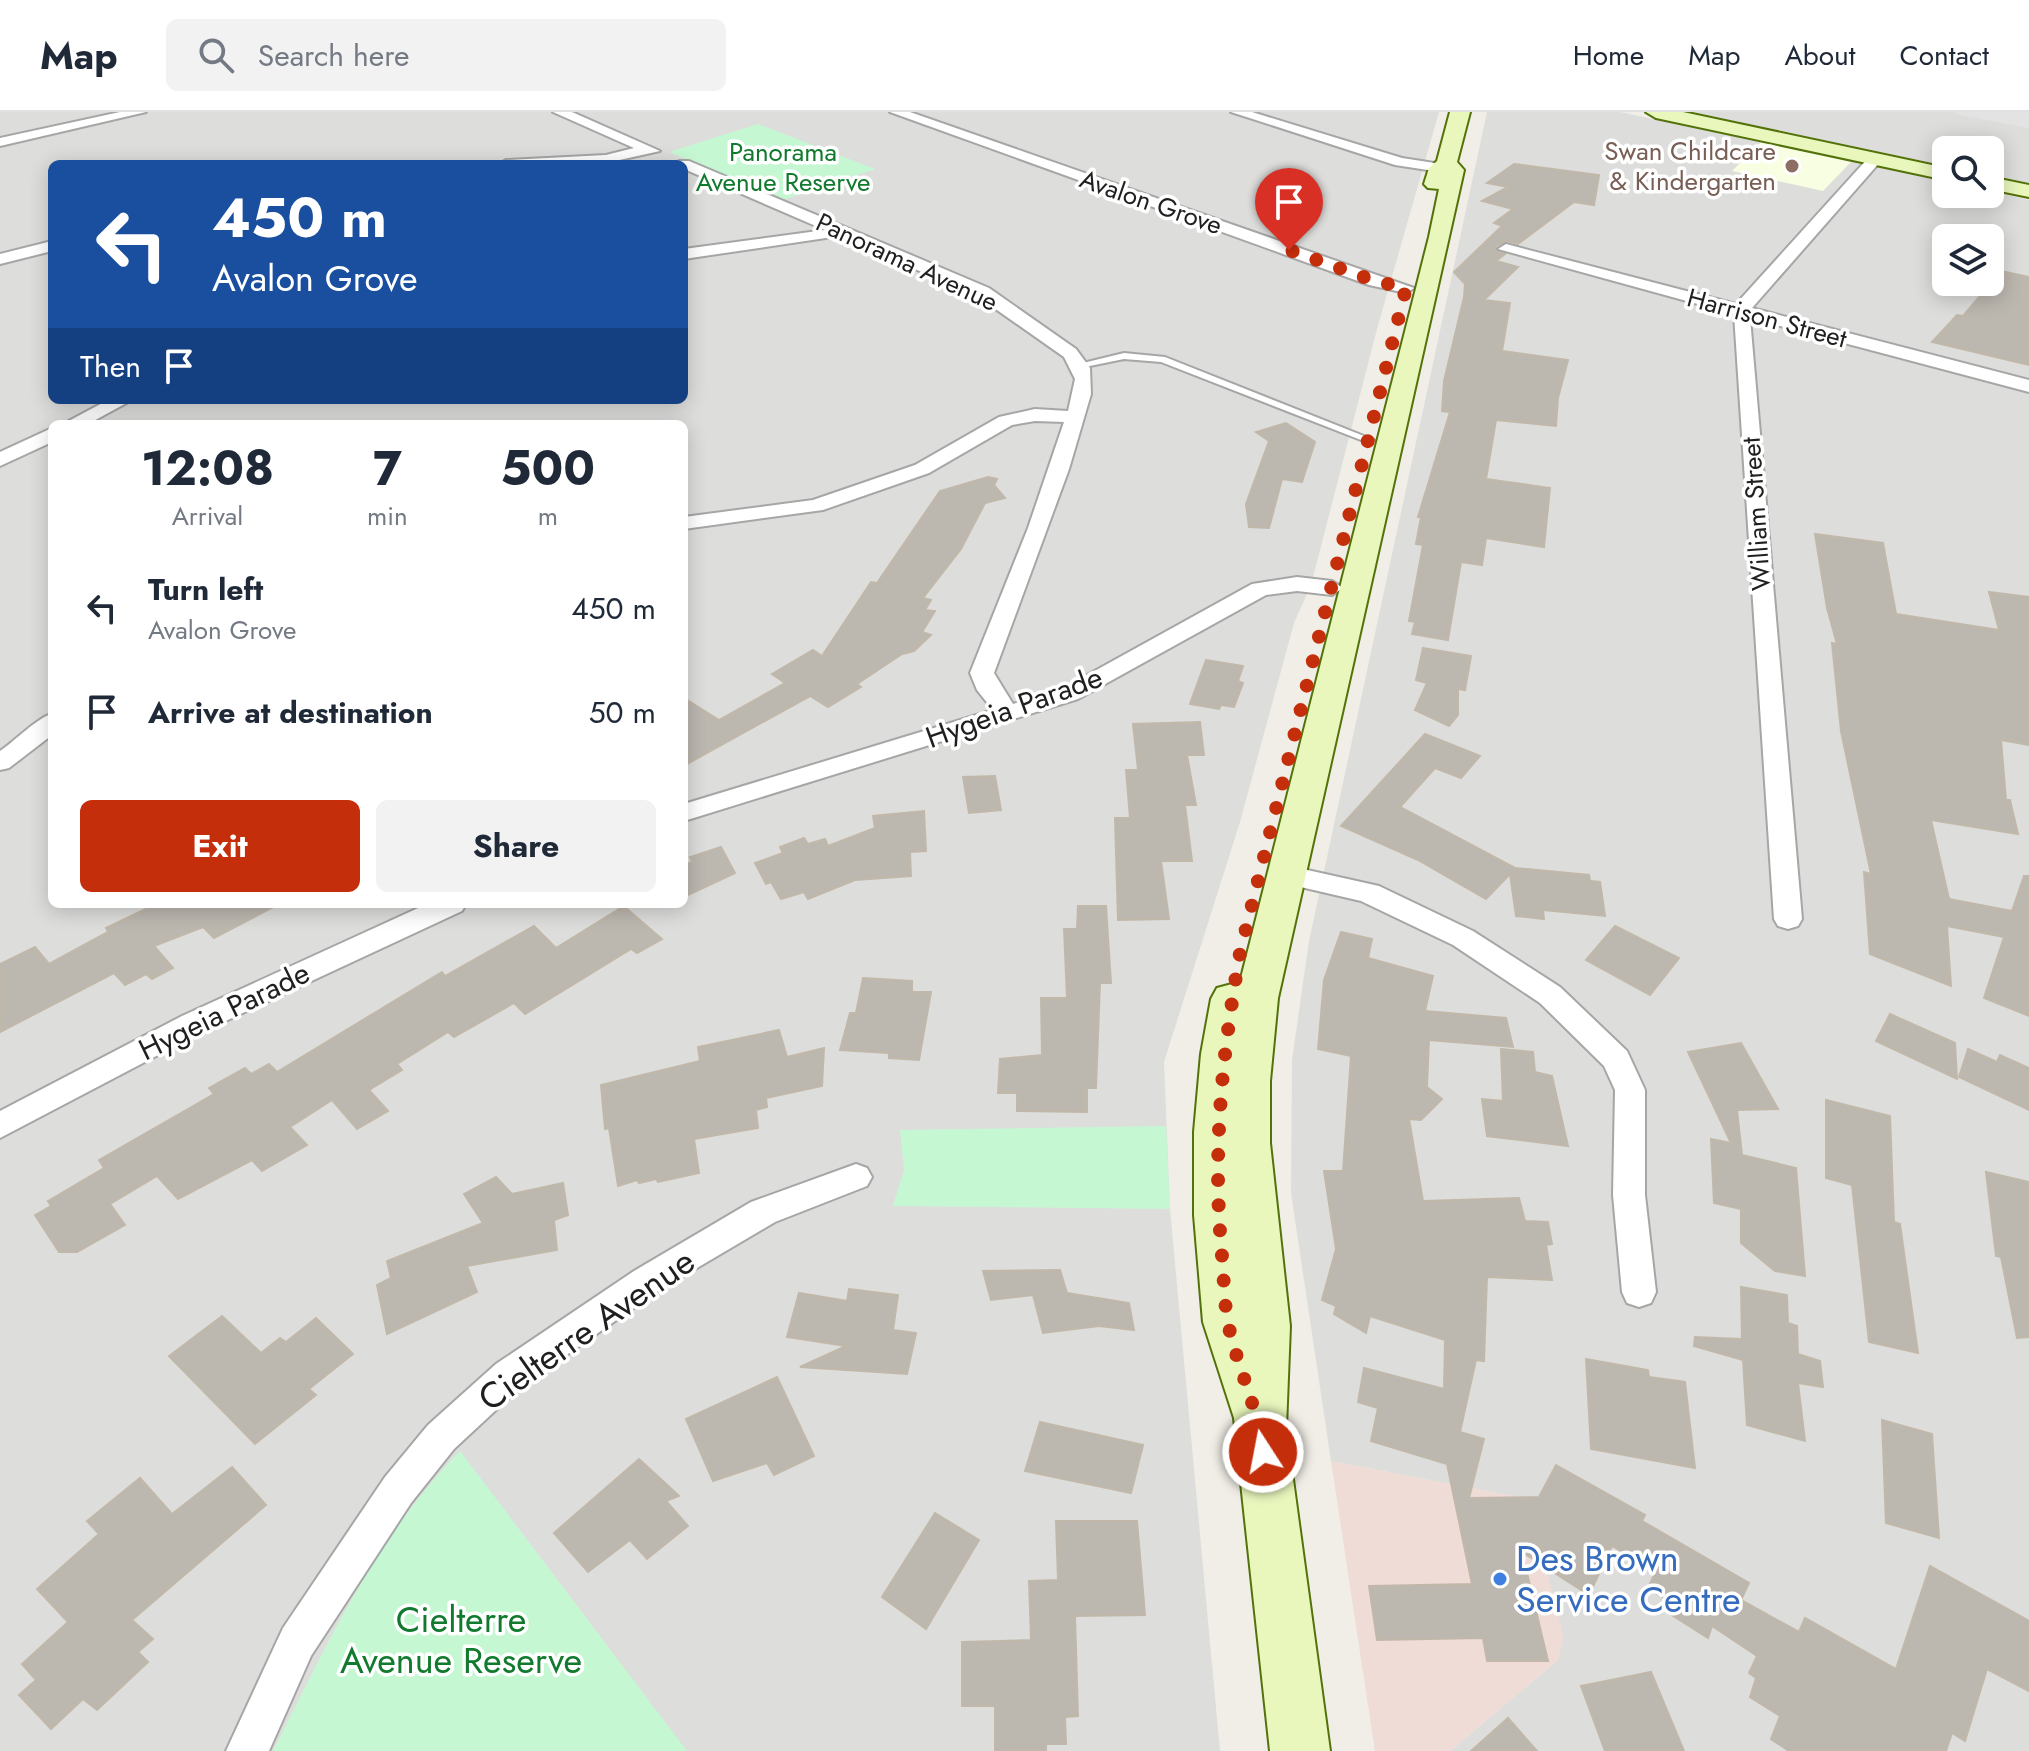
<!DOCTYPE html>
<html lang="en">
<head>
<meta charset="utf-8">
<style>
  body { margin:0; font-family:Jost,sans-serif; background:#f2f2f3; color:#1f2937; height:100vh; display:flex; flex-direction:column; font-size:30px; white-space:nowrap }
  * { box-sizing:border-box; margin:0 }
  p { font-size:26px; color:#747a83 }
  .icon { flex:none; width:44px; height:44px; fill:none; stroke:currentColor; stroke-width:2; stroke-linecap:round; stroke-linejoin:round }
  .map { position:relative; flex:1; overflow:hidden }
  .side { position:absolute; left:48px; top:308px; width:640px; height:488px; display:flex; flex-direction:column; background:#fff; border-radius:12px; box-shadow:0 4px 20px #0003 }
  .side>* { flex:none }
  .guide { position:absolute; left:48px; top:48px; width:640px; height:244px; border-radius:12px; box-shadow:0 4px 20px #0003; background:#1a4fa0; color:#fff; overflow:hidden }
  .controls { position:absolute; left:1932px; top:24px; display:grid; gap:16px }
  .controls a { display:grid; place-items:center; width:72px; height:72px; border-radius:12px; background:#fff; box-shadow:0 4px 20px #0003; font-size:40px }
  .pin { position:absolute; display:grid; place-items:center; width:68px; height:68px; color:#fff; margin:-82px -34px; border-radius:50% 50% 50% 0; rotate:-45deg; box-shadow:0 0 8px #0007 }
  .pin .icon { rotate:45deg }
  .me { position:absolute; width:88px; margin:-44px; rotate:349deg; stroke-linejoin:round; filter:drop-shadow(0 0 6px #0008) }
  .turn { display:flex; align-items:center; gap:28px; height:168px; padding:0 32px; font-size:36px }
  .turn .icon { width:104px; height:104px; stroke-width:2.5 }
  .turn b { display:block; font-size:56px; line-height:68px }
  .then { display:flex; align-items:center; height:76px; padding:0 32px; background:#0003; gap:16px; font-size:30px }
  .eta { display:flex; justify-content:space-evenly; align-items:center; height:136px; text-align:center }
  .eta b { font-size:48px; font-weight:700; line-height:56px }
  .primary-button { display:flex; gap:16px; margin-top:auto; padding:16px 32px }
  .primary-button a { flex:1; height:92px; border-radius:12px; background:#c52e0a; color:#fff; font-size:32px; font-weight:700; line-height:92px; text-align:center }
  .primary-button a+a { background:#f2f2f3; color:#1f2937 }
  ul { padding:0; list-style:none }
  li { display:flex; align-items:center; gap:24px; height:104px; padding:0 32px }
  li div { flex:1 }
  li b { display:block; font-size:30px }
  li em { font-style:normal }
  header { display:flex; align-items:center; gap:48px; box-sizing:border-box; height:112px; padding:0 40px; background:#fff; border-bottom:2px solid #e0e1e3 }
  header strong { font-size:38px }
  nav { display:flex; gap:44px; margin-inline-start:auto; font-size:28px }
  .search { width:560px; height:72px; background:#f2f2f3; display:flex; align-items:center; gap:20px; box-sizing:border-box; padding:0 28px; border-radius:12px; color:#747a83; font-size:30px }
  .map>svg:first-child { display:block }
</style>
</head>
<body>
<header>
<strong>Map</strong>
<div class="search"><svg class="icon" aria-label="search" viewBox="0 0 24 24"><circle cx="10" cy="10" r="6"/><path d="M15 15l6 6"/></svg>Search here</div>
<nav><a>Home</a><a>Map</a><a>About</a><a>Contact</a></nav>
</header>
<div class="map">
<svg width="2029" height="1639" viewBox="0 0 2029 1639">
  <rect width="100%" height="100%" fill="#f0eee6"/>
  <g fill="#dddddc" fill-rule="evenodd">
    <path d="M0,0H1439L1377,217L1311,473L1294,511L1240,710L1164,950L1170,1097L1220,1639H0ZM52,52H684V288H52ZM52,312H684V792H52Z"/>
    <path d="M1487,0H1620L1946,70V82L1990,79L2029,88V1639H1450L1558,1548L1529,1387L1331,1349L1291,1081L1292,948L1309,829ZM1946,126H1990V170H1946Z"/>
    <path d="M1693,0H2029V71L1990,63V38H1946V54Z"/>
  </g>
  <path fill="#efdcd6" d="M1331,1349L1529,1387L1564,1526L1558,1548L1450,1639H1375Z"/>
  <path fill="#f8fee1" d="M1761,30L1851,50L1823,79L1732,59Z"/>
  <g fill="#c6f7d3">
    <path d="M758,12L875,57L783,88L669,40Z"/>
    <path d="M1166,1014L1170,1097L893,1094L904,1058L900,1018Z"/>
    <path d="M460,1339L687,1639H273C326,1534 377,1423 460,1339Z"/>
  </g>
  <path fill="#e3e3e3" d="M1956,0H2029V16L1955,2Z"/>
  <g fill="#bcb7af" stroke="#c1b8a9" stroke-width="2">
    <path d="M1514,52L1599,63L1594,93L1574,90L1518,132L1507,129L1496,134L1495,139L1505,142L1496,149L1518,155L1484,188L1510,191L1502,239L1568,248L1558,286L1556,314L1496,308L1486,367L1550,376L1544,435L1486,426L1482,453L1461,450L1448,528L1412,522L1415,510L1409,509L1423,433L1416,432L1421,405H1418L1450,300L1442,299L1444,269L1464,185L1465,172L1454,160L1502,114L1494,111L1513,97L1482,89L1508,75L1487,71Z"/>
    <path d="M2001,159L2029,165V253L1932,230L1957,203L1963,204Z"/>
    <path d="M1286,311L1315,330L1302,370L1282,367L1269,416L1249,415L1246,392L1269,329L1256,320Z"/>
    <path d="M988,365L997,367L994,373L1005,386L985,391L961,437L923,486L931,488L925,498L935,499L922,520L931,523L914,539L902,542L857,572L861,575L828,595L810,584L687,652L684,646V629L687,627L684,624V586L719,608L785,571L772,562L813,538L822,544L871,470L877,471L940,379Z"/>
    <path d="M1815,422L1883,431L1896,502L1999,518L1989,480L2029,485V633L2001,628L2006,688H2010L2018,722L1931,708L1949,787L2012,799L2024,764H2029V904L1984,886L2004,825L1947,814L1951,874L1870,842L1864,760L1871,762L1841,619L1832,531L1837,532L1827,496Z"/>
    <path d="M1423,536L1471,544L1465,578L1458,577V603L1449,614L1415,598L1427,571L1416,568Z"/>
    <path d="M1206,548L1243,554L1238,569L1243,571L1234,595L1221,593L1219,597L1190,592Z"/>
    <path d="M1200,610L1204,643H1187L1196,693H1185L1192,749H1161L1169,807L1118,808L1115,706H1130L1126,658H1138L1133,612Z"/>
    <path d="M1425,622L1480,644L1461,666L1435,656L1400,695L1515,756L1589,763L1590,769L1600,770L1605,804L1543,798L1544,807L1516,804L1510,762L1486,787L1418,748L1341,714Z"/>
    <path d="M995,664L1001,698L969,701L963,665Z"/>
    <path d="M924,699L926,739L910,740L911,764L855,768L808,787L804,780L781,787L771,770L766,772L755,751L783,741L780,735L804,726L808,732L825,727L828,734L875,716L873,704Z"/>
    <path d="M721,735L735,761L684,785V753L692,750L690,745Z"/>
    <path d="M156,792H279L214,826L203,815L154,834L173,856L152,867L146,862L125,873L114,861L0,920V852L35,835L49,852L108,820L106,816Z"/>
    <path d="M1078,794H1106L1111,871H1100L1096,976H1087V1000L1017,999V981H998L1000,947L1042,943L1041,886H1067L1064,817H1077Z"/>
    <path d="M619,797H627L662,827L637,841L631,837L525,902L514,891L454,925L448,920L397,952L402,958L369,978L388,999L357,1017L332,988L290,1015L307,1033L262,1059L252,1048L178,1087L157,1064L110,1092L125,1113L77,1140H59L35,1103L51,1094L48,1089L104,1056L99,1048L214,982L209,976L245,956L251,962L269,952L277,960L442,860L445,864L534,814L556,836Z"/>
    <path d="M1615,814L1679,846L1650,883L1586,848Z"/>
    <path d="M1341,820L1372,827L1368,846L1433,864L1425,899L1506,906L1513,935L1429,928L1427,975L1442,987L1421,1008L1409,1007L1423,1089L1519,1086L1525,1109L1548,1110L1552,1132L1546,1133L1552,1168L1487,1165L1484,1249L1476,1248L1460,1320L1484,1327L1469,1386L1539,1385L1556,1353L1645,1403L1642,1409L1749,1471L1741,1488L1799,1520L1805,1506L1896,1557L1930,1454L2029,1509V1579L1987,1557L1965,1629L1952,1621L1946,1639H1789L1771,1627L1780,1604L1750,1585L1756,1566L1749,1561L1757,1544L1712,1514L1708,1526L1664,1498L1668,1489L1648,1476L1656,1459L1612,1434L1589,1483L1522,1440L1548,1549H1487L1483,1526L1377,1528L1369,1474L1472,1472L1447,1352L1371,1329L1378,1296L1358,1290L1364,1256L1444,1277L1445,1228L1370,1204L1366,1221L1334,1202L1336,1194L1322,1188L1336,1137L1324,1059H1343L1351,944L1318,937L1324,868Z"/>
    <path d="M863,866L912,869V880H931L919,948L889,946V941L840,938L850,901H856Z"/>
    <path d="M1890,902L1955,931L1957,967L1876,929Z"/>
    <path d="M779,918L787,945L824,936L822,974L766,986L767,995L756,998L758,1016L694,1027L699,1061L658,1070L656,1067L639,1071L637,1068L618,1074L609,1016L605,1017L601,973L700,949L698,935Z"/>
    <path d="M1741,931L1778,997L1737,998L1742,1043L1796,1056L1805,1164L1775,1159L1741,1131V1097L1714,1091L1711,1027L1731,1031L1688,940Z"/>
    <path d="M1501,937L1533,940L1535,960L1552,964L1568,1034L1487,1024L1482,987L1503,989Z"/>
    <path d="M1968,937L1997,950L2000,943L2029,956V998L1959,965Z"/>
    <path d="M1826,988L1890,1004L1894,1110L1900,1112L1918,1241L1869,1230L1852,1073L1826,1066Z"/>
    <path d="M1986,1060L2029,1070V1225L2017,1226L2001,1145L1996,1144Z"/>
    <path d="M496,1065L512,1082L563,1071L568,1103L554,1108L557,1138L467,1154L477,1180L387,1222L377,1173L391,1166L387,1149L483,1111L464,1082Z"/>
    <path d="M1060,1158L1067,1181L1129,1191L1134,1218L1099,1214L1043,1221L1033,1183L991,1188L983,1159Z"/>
    <path d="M1741,1175L1787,1183L1788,1211L1797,1214L1798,1242L1820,1249L1823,1275L1798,1271L1805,1329L1747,1313L1743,1248L1694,1234L1695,1225L1742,1227Z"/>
    <path d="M849,1177L898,1183L893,1218L916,1221L907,1262L800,1255L846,1234L787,1225L799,1181L847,1189Z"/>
    <path d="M222,1204L261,1241L280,1226L286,1230L316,1206L353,1242L309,1277L316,1283L255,1332L169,1244Z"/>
    <path d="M1586,1247L1648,1258L1649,1265L1685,1270L1695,1356L1591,1337Z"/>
    <path d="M777,1265L814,1344L774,1363L767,1351L713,1369L686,1307Z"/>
    <path d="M1882,1308L1932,1322L1939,1426L1886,1411Z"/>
    <path d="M1040,1310L1143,1333L1131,1381L1025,1359Z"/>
    <path d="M639,1347L679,1384L666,1389L688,1414L647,1447L630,1428L588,1460L554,1421Z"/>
    <path d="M232,1355L266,1393L132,1508L153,1527L138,1540L148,1550L97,1598L83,1587L51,1617L19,1583L36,1568L22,1552L68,1510L37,1477L99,1422L87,1409L140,1366L172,1402Z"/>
    <path d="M935,1401L979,1428L926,1517L882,1485Z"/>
    <path d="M1056,1409H1137L1145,1503L1075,1504L1078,1604L1065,1605L1066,1632H1046V1639H995V1594H962V1530L1031,1528L1029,1469L1058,1468Z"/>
    <path d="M1651,1560L1684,1639H1605L1581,1574Z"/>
    <path d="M1508,1606L1537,1639H1471Z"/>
  </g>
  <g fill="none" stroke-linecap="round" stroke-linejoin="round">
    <g stroke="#a6a6a6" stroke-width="4">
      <path id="lane" d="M1124,241L1165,245L1374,328L1366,330L1161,250L1124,247L1080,256L1075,253Z"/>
    </g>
    <g stroke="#a6a6a6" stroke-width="4">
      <g id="street">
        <path d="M120,0H146L0,34V26Z"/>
        <path d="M553,0H572L660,39L606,51L499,52L506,48L606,43L634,36Z"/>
        <path d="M890,0H910L1414,176L1406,181L1369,173Z"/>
        <path d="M1231,0H1252L1402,46L1454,54L1461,58L1454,62L1395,53Z"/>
        <path d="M1875,43L1880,44V50L1752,196L2029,268V280L1750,206L1802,807L1798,814L1788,817L1778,814L1774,807L1734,202L1498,137L1506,132L1736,192L1870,44Z"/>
        <path d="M679,49H689L989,176L1076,237L1090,256L1091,282L1069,357L994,561L1013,592L1062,577L1252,472L1297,465L1332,469L1343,476L1332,483L1297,479L1266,483L1078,587L684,709V692L993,598L977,578L970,561L1028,416L1064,310L1035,309L1012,313L929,361L823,398L684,417V405L813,388L915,353L999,305L1035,297L1068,299L1075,267L1064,245L977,184L839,124L684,147V137L825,118L684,57V52H677Z"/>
        <path d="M52,129V139L0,152V142Z"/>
        <path d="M108,288H132L88,312H63Z"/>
        <path d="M52,316V330L0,354V340Z"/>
        <path d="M52,602V623L9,656L0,658V639C15,629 38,605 52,602Z"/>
        <path d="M1285,753L1379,774L1473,819L1560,875L1627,939L1645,978V1083L1656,1180L1651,1191L1639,1195L1627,1191L1622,1180L1613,1083L1615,978L1604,954L1540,891L1453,833L1361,789L1275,769L1272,762L1275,755Z"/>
        <path d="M427,792H466L462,799L202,920L0,1026V999L182,904Z"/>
        <path d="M856,1052L867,1056L872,1065L867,1074L775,1110L658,1179L522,1274L454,1337L411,1391L311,1544L269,1639H226L283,1516L385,1365L428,1313L496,1252L634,1159L751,1090Z"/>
      </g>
    </g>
    <g stroke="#53720a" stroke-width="4">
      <g id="secondary">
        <path d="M1450,0H1470L1457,50L1464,58L1278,886L1270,969V1031L1290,1214L1286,1316L1330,1639H1270L1234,1306L1203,1210L1194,1103V1020L1201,942L1211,887L1217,876L1232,872L1239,874L1429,125L1439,77L1428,76L1424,72L1429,56L1437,49Z"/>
        <path d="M1646,0H1683L1946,56V68L1656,6Z"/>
        <path d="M1990,65L2029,73V85L1990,77Z"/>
      </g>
    </g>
    <use href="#lane" fill="#fff" fill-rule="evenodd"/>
    <use href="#street" fill="#fff" fill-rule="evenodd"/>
    <use href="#secondary" fill="#e9f7bd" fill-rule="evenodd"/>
  </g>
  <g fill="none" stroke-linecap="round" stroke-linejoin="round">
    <path stroke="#c52e0a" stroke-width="14" stroke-dasharray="0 25.2" d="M1263,1340C1258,1295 1237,1255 1228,1211C1224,1190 1224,1166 1222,1144C1212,1039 1222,944 1240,841L1406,176L1375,169L1289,138"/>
  </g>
  <circle fill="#8d6e63" stroke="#fff" stroke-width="3" cx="1792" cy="54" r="8"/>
  <circle fill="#3f7fe0" stroke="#fff" stroke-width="3" cx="1500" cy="1467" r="8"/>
  <g text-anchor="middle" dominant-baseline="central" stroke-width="7" stroke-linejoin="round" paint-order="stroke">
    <g font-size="26" fill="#785e54" stroke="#fff" text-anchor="end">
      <text x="1776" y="39">Swan Childcare<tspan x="1776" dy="30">&amp; Kindergarten</tspan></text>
    </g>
    <g font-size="26" fill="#117a2e" stroke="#fff">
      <text x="783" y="40">Panorama<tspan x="783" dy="30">Avenue Reserve</tspan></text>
    </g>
    <g font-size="26" fill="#1f1f1f" stroke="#fff">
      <text transform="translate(1151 90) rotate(19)">Avalon Grove</text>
      <text transform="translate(907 150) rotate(25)">Panorama Avenue</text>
      <text transform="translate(1767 206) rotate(15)">Harrison Street</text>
      <text transform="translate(1756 402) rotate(-94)">William Street</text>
    </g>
    <g font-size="30" fill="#1f1f1f" stroke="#fff">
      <text transform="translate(1014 595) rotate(-20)">Hygeia Parade</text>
      <text transform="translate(224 899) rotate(-26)">Hygeia Parade</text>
    </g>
    <g font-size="36" fill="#1f1f1f" stroke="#fff">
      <text transform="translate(586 1217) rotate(-35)">Cielterre Avenue</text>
    </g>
    <g font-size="36" fill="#366cbe" stroke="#fff" text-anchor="start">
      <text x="1516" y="1446">Des Brown<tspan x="1516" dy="41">Service Centre</tspan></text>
    </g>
    <g font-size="36" fill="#117a2e" stroke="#fff">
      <text x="461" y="1507">Cielterre<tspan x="461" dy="41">Avenue Reserve</tspan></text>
    </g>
  </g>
</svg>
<div class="controls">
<a><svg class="icon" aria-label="search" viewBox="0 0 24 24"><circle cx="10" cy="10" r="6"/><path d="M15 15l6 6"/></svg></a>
<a><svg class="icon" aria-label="layers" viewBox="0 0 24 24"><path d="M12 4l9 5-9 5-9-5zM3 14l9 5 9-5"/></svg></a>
</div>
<div class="pin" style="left:1289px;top:138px;background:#d93025"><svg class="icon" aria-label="arrive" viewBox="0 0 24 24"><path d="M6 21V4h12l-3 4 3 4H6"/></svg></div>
<svg class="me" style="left:1263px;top:1340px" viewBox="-20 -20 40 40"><circle r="17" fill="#c52e0a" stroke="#fff" stroke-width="3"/><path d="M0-11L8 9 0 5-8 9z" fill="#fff"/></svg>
<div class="guide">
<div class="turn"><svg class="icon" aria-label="left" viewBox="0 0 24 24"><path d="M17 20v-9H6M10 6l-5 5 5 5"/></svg><div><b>450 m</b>Avalon Grove</div></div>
<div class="then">Then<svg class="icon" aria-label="arrive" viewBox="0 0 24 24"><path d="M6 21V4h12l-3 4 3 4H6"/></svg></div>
</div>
<section class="side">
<div class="eta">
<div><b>12:08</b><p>Arrival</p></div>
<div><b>7</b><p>min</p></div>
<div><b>500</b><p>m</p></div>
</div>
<ul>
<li><svg class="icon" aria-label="left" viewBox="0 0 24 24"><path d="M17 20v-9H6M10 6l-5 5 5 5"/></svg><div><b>Turn left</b><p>Avalon Grove</p></div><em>450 m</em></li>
<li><svg class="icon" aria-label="arrive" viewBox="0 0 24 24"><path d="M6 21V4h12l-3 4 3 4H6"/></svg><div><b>Arrive at destination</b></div><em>50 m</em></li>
</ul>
<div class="primary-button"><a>Exit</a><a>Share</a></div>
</section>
</div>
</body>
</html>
